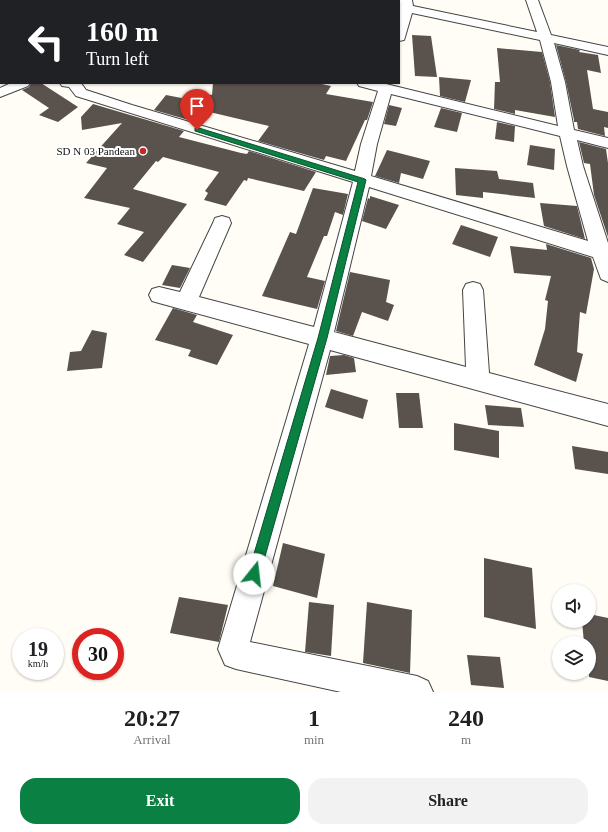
<!DOCTYPE html>
<html lang="en">
<head>
<meta charset="utf-8">
<style>
  body { margin:0; font-family:"Times New Roman",serif; background:#f2f2f2; color:#202124; height:100vh; display:flex; flex-direction:column; font-size:15px; white-space:nowrap }
  * { box-sizing:border-box; margin:0 }
  p { font-size:13px; color:#757577 }
  .icon { flex:none; width:22px; height:22px; fill:none; stroke:currentColor; stroke-width:2; stroke-linecap:round; stroke-linejoin:round }
  .map { position:relative; height:692px; overflow:hidden }
  .sheet { display:flex; flex-direction:column; background:#fff; flex:1 }
  .sheet>* { flex:none }
  .hud { position:absolute; left:0px; top:0px; width:400px; height:84px; box-shadow:0 1px 3px #0004; background:#202124; color:#fff; overflow:hidden }
  .fabs { position:absolute; left:552px; top:584px; display:grid; gap:8px }
  .fabs a { display:grid; place-items:center; width:44px; height:44px; border-radius:50%; background:#fff; box-shadow:0 1px 3px #0004; font-size:20px }
  .speed { position:absolute; left:12px; top:628px; display:flex; gap:8px; font-size:20px; font-weight:700; text-align:center }
  .speed>* { display:grid; place-content:center; width:52px; height:52px; border-radius:50%; background:#fff; box-shadow:0 1px 3px #0004; line-height:1 }
  .speed small { font-size:10px; font-weight:400 }
  .speed .limit { border:6px solid #d22; background:#fff; color:#111 }
  .pin { position:absolute; display:grid; place-items:center; width:34px; height:34px; color:#fff; margin:-41px -17px; border-radius:50% 50% 50% 0; rotate:-45deg; box-shadow:0 0 4px #0007 }
  .pin .icon { rotate:45deg }
  .me { position:absolute; width:44px; margin:-22px; rotate:16deg; stroke-linejoin:round; filter:drop-shadow(0 0 3px #0008) }
  .turn { display:flex; align-items:center; gap:14px; height:84px; padding:0 20px; font-size:18px }
  .turn .icon { width:52px; height:52px; stroke-width:2.5 }
  .turn b { display:block; font-size:28px; line-height:34px }
  .eta { display:flex; justify-content:space-evenly; align-items:center; height:68px; text-align:center }
  .eta b { font-size:24px; font-weight:800; line-height:28px }
  .cta { display:flex; gap:8px; margin-top:auto; padding:8px 20px }
  .cta a { flex:1; height:46px; border-radius:16px; background:#0b8043; color:#fff; font-size:16px; font-weight:800; line-height:46px; text-align:center }
  .cta a+a { background:#f2f2f2; color:#202124 }
  .map>svg:first-child { display:block }
</style>
</head>
<body>
<div class="map">
<svg width="608" height="692" viewBox="0 0 608 692">
  <rect width="100%" height="100%" fill="#fffdf5"/>
  <g fill="#5a524d">
    <path d="M412,35L431,36L437,77L415,76Z"/>
    <path d="M556,45L580,50L579,52L598,55L601,73L587,70L593,109L608,112V128L604,127L605,136L578,129L577,122H574V120L566,82Z"/>
    <path d="M497,48L542,52L550,82L555,117L515,110V114L494,109L495,82H500Z"/>
    <path d="M439,77L471,80L465,102L440,96Z"/>
    <path d="M31,83H41L78,107L58,122L39,115L49,108L22,90L29,87Z"/>
    <path d="M213,83H317L331,86L326,94L373,102L367,120H365L346,161L326,156L324,160L258,141L269,126L201,110L192,121L154,110L166,95L197,101L204,94L212,95Z"/>
    <path d="M93,104L184,131L179,137L241,153L247,154L249,151L316,172L304,191L248,178L247,181L244,180L226,206L204,200L208,193L205,191L219,172L163,157L158,162L156,161L133,189L187,204L143,262L124,255L144,232L117,224L130,208L84,198L107,168L86,163L122,123L82,130L81,117Z"/>
    <path d="M389,105L402,108L396,126L384,124Z"/>
    <path d="M441,108L462,113L457,132L434,127Z"/>
    <path d="M497,122L515,126L514,142L495,139Z"/>
    <path d="M579,142L606,149L608,163V237L594,195L590,164L584,163Z"/>
    <path d="M530,145L555,149L554,170L527,165Z"/>
    <path d="M387,150L430,161L423,179L401,173L399,183L375,176Z"/>
    <path d="M455,168L497,171L499,179L533,183L535,198L483,192V198L456,195Z"/>
    <path d="M313,188L348,194L343,215L335,212L327,236H324L307,277L325,281L317,309L262,296L290,232L296,234Z"/>
    <path d="M370,196L399,205L386,229L362,221L368,198L370,199Z"/>
    <path d="M540,203L577,206L585,239L544,226Z"/>
    <path d="M461,225L498,237L490,257L452,244Z"/>
    <path d="M546,244L591,258L594,269L586,314L580,312L577,352L583,354L576,382L534,365L545,329L548,301L545,300L551,276L514,273L510,246L547,250Z"/>
    <path d="M172,265L190,268L180,288L162,285Z"/>
    <path d="M350,272L390,280L386,302L394,305L388,321L362,312L353,336L336,331Z"/>
    <path d="M173,308L197,315L193,322L233,335L217,365L188,356L191,350L155,340Z"/>
    <path d="M92,330L107,333L102,368L67,371L70,352L81,351Z"/>
    <path d="M344,355L354,358L356,372L326,375L330,356Z"/>
    <path d="M331,389L368,400L363,419L325,407Z"/>
    <path d="M396,393H419L423,428H399Z"/>
    <path d="M485,405L521,408L524,427L488,425Z"/>
    <path d="M454,423L499,431V458L454,450Z"/>
    <path d="M572,446L608,452V474L575,469Z"/>
    <path d="M283,543L325,554L317,598L273,586Z"/>
    <path d="M484,558L532,568L536,629L484,617Z"/>
    <path d="M179,597L228,605L219,642L170,633Z"/>
    <path d="M309,602L334,605L331,656L305,652Z"/>
    <path d="M367,602L412,610L410,673L363,663Z"/>
    <path d="M589,614L608,618V681L589,677V643H584L582,621H589Z"/>
    <path d="M467,655L500,657L504,688L471,685Z"/>
  </g>
  <g fill="none" stroke-linecap="round" stroke-linejoin="round">
    <g stroke="#444" stroke-width="2">
      <g id="minor">
        <path d="M400,0H412L413,6L537,32L526,0H538L551,35L608,47V55L554,43L565,82L574,130L608,138V148L577,140L583,166L608,243V282L601,279L593,257L369,187L334,332L466,367L463,290L466,284L473,282L480,284L483,290L489,373L608,404V426L330,350L250,642L417,676L428,681L433,692H341L236,669L225,665L218,649L309,344L159,303L152,301L149,295L152,289L159,287L180,292L213,223L215,218L222,216L229,218L231,223L199,297L314,327L353,182L76,96L69,87L62,86L60,83H81L86,90L132,105L355,171L361,144L378,91L359,86L357,83L386,84L558,126L551,82L540,40L412,13L405,37L404,40L399,41ZM391,94L560,136L567,166L588,241L371,176L377,144Z"/>
        <rect x="0" y="24" width="1" height="9"/>
        <path d="M11,83H30L28,86L0,97V88Z"/>
      </g>
    </g>
    <use href="#minor" fill="#fff" fill-rule="evenodd"/>
  </g>
  <path fill="#0b8043" stroke="#07532c" d="M195,128H199L365,179L366,180L327,338L260,574L258,578L254,580L250,578L248,574L318,338L358,182L195,131Z"/>
  <circle fill="#c4262e" stroke="#fff" stroke-width="1.5" cx="143" cy="151" r="4"/>
  <g text-anchor="middle" dominant-baseline="central" stroke-width="4" stroke-linejoin="round" paint-order="stroke">
    <g font-size="11" fill="#111" stroke="#fff" text-anchor="end">
      <text x="135" y="151">SD N 03 Pandean</text>
    </g>
  </g>
</svg>
<div class="fabs">
<a><svg class="icon" aria-label="sound" viewBox="0 0 24 24"><path d="M4 9h4l5-4v14l-5-4H4zM17 9q2 3 0 6"/></svg></a>
<a><svg class="icon" aria-label="layers" viewBox="0 0 24 24"><path d="M12 4l9 5-9 5-9-5zM3 14l9 5 9-5"/></svg></a>
</div>
<div class="speed"><div>19<small>km/h</small></div><div class="limit">30</div></div>
<div class="pin" style="left:197px;top:130px;background:#d93025"><svg class="icon" aria-label="arrive" viewBox="0 0 24 24"><path d="M6 21V4h12l-3 4 3 4H6"/></svg></div>
<svg class="me" style="left:254px;top:574px" viewBox="-20 -20 40 40"><circle r="19" fill="#fff"/><path d="M0-13L10 11 0 6-10 11z" fill="#0b8043"/></svg>
<div class="hud">
<div class="turn"><svg class="icon" aria-label="left" viewBox="0 0 24 24"><path d="M17 20v-9H6M10 6l-5 5 5 5"/></svg><div><b>160 m</b>Turn left</div></div>
</div>
</div>
<section class="sheet">
<div class="eta">
<div><b>20:27</b><p>Arrival</p></div>
<div><b>1</b><p>min</p></div>
<div><b>240</b><p>m</p></div>
</div>
<div class="cta"><a>Exit</a><a>Share</a></div>
</section>
</body>
</html>
